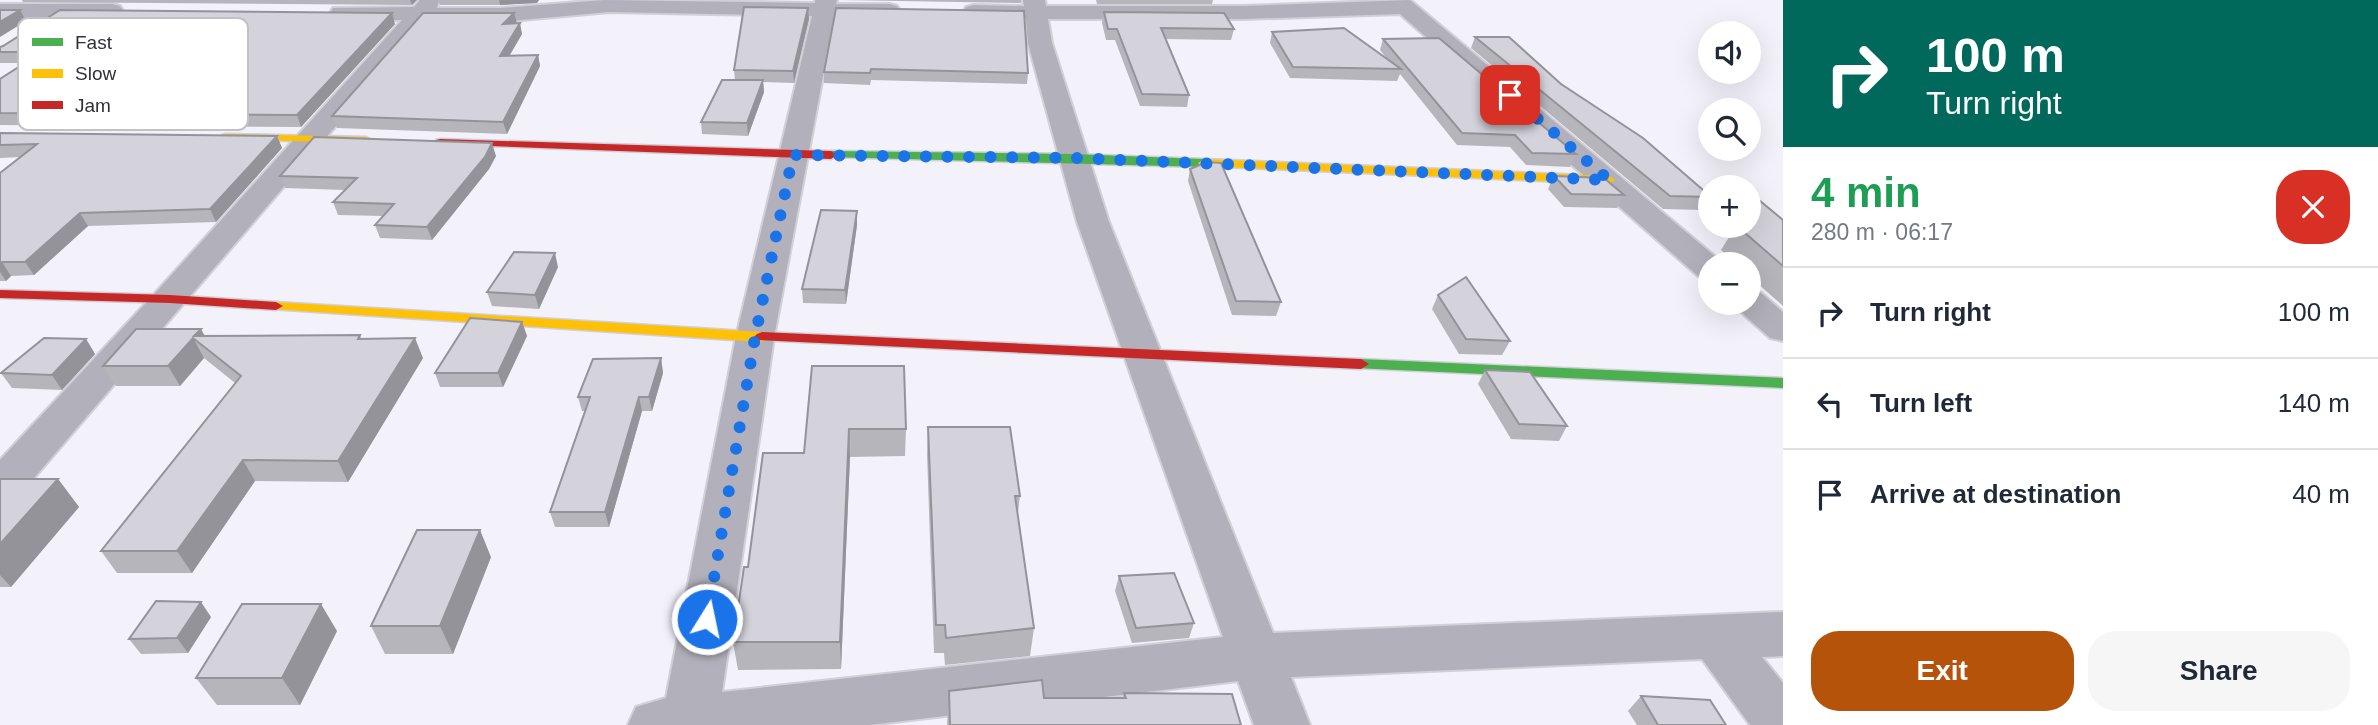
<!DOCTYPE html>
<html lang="en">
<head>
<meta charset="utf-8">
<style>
  body { margin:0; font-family:Arial,sans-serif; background:#f6f6f7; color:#1f2937; height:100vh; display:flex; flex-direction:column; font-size:26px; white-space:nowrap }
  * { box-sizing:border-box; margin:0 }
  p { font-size:23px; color:#747a83 }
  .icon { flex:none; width:38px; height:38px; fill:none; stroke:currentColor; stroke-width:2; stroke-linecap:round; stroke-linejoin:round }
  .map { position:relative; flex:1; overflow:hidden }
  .side { display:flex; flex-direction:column; background:#fff; width:595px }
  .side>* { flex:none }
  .guide { background:#00695c; color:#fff; overflow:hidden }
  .tools { position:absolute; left:1698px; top:21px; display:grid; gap:14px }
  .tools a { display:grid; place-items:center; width:63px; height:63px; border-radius:50%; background:#fff; box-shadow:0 7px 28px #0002; font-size:35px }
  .pin { position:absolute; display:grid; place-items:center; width:60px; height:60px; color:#fff; margin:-30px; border-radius:14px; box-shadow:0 4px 10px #0006 }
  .me { position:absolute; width:77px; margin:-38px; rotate:10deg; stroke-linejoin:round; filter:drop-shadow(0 0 5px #0008) }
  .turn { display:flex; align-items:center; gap:24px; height:147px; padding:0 28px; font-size:32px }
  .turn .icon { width:91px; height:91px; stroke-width:2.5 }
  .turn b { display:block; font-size:49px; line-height:60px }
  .round { display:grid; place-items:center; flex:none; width:74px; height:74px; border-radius:28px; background:#f6f6f7 }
  .overview { display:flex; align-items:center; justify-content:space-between; height:119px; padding:0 28px }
  h1 { font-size:42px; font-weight:600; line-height:52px; color:#1e9e55 }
  .primary-button { display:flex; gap:14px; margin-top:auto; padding:14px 28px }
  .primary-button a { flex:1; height:80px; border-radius:28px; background:#b45309; color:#fff; font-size:28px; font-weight:600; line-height:80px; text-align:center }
  .primary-button a+a { background:#f6f6f7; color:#1f2937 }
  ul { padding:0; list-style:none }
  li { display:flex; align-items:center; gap:21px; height:91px; padding:0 28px; border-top:2px solid #e0e1e3 }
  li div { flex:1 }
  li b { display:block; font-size:26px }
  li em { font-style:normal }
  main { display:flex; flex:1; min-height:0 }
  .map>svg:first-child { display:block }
</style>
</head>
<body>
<main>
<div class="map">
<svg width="1783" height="725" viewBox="0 0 1783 725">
  <rect width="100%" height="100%" fill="#f3f1fa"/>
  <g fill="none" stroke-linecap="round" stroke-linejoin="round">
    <g stroke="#d1cfd7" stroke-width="4">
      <g id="street">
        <path d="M420,0H439L437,8H500L604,0L815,3V0H837L836,4H889L897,6L900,11L897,16L889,18L834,17L774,337L722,692L1223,637L1077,222L1028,43L1026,19H974L966,17L963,12L966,7L974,5L1024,6L1023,0H1045L1046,6H1243L1410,0L1724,264H1710V279L1698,276L1400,14L1243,19H1048L1052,43L1109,222L1273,633L1783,612V656L1762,657L1783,683V725H1750L1702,659L1291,677L1310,725H1254L1238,681L869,725H628L636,707L666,698L736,337L812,16L609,12L500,22L426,21L16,499L0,504V460L157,291L402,20H341L333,18L330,13L333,8L414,7Z"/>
        <path d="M0,4H112L120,6L123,11L120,16L112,18H0Z"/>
        <path d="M1748,290L1761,293L1783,312V341L1770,338L1731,303H1748Z"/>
      </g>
    </g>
    <g stroke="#d1cfd7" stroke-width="3">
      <g id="fast">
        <path d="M831,151L1074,154L1204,159L1210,163L1204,167L827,157V153Z"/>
        <path d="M1361,359L1783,378V388L1355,368L1353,364L1355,360Z"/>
      </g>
    </g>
    <g stroke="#d1cfd7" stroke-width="3">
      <g id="slow">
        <path d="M226,134L366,137L372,140L366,143L222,139V135Z"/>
        <path d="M1204,159L1609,176L1615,180L1609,184L1200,166L1198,163Z"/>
        <path d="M276,302L762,332L770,337L762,342L271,309L269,306L271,303Z"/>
      </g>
    </g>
    <g stroke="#d1cfd7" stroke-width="3">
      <g id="jam">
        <path d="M440,139L831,151L837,155L831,159L436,144V140Z"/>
        <path d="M0,290L170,295L276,302L283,306L276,310L170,303L0,298Z"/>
        <path d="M762,332L1361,359L1369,364L1361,369L757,340L754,337L757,334Z"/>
      </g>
    </g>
    <use href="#street" fill="#b2b0ba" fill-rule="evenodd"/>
    <use href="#fast" fill="#4caf50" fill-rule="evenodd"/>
    <use href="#slow" fill="#ffc107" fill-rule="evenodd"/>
    <use href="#jam" fill="#c62828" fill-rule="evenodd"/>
  </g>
  <g fill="#b6b5bc">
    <path d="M22,0H417L412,5L23,2Z"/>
    <path d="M438,0H539L537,3L500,5H440Z"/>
    <path d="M839,0H1021V3Z"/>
    <path d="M1096,0H1213L1212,4H1097Z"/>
    <path d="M808,8L809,19L794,83L763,82L764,92L748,136L702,134L701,122L735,80L734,70Z"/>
    <path d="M836,8L1028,73L1027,84L871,80L870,85L824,83V72Z"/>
    <path d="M1104,12L1234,29L1231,40L1165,39L1189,95L1187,107L1140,106L1115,40H1106L1102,23Z"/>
    <path d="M517,23L522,34L509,56L538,55L540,66L507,134L337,128L332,116Z"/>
    <path d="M395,24L301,127L0,125V79L24,63H0V52Z"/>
    <path d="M1272,32L1388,60L1380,50L1383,39L1576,154L1570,167L1526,165L1510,147L1457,145L1400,74L1397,81L1290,78L1270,43Z"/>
    <path d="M1475,37L1561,84L1710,196V200L1704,210L1663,209L1471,48Z"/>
    <path d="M0,133L277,136L282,148L216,222L88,226L34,275L11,276L6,281H0V173L20,157L0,158Z"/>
    <path d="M496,156L489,169L432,240L380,238L375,225L383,216L338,215L333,202L345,190L285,188L280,176Z"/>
    <path d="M1190,169L1281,302L1276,316L1232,315L1188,181Z"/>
    <path d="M1554,176L1624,195L1617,208L1564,207L1548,189Z"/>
    <path d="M857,211V225L846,304L803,303L802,289Z"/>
    <path d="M1783,220V306L1748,275V264H1737L1721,250L1736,226Z"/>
    <path d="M558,267L539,309L492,306L487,292Z"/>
    <path d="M1438,295L1510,341L1502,355L1459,354L1432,309Z"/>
    <path d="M522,322L527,336L503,387H440L435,373Z"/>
    <path d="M136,329L205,336L360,335L361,338L423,358L348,482L255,481L192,573H117L101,551L235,383L204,358L180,386H116L103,366Z"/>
    <path d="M86,339L95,354L62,390L12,388L1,373Z"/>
    <path d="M661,358L663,373L652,411H642L609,527H555L550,512L585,411H582L578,397Z"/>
    <path d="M812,366L906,429L905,456L850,457L841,669L738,670L733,642L748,567L804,453Z"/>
    <path d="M1485,370L1567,426L1559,441L1511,439L1478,384Z"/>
    <path d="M928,427L1020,496L1018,513L1034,628L1030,656L945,665L944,653H934L927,454Z"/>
    <path d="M0,479H58L79,507L11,587H0Z"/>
    <path d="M491,557L453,654H385L371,626Z"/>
    <path d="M1119,576L1194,623L1189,638L1132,643L1115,591Z"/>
    <path d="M211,617L188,653L141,654L129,639Z"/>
    <path d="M337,631L300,705H217L196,678Z"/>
    <path d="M949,691L1044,698H1123L1124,693L1241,725H947Z"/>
    <path d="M1641,696L1726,725H1637L1628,711Z"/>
  </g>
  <g fill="#949399">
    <path d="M410,0H417L412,5Z"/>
    <path d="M499,0H539L537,3L500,5Z"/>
    <path d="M808,8L809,19L794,83L793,71Z"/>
    <path d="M20,10L26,21L0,37V22Z"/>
    <path d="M392,13L395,24L301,127L297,115Z"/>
    <path d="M514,13L517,23L503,24Z"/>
    <path d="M520,23L522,34L503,67L500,56Z"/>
    <path d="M538,55L540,66L507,134L503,122Z"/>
    <path d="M763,80L764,92L748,136L747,123Z"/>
    <path d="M277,136L282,148L216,222L210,209Z"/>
    <path d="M492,143L496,156L489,169L432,240L427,227Z"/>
    <path d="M857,211V225L846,304L845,290Z"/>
    <path d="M80,213L88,226L34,275L25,262Z"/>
    <path d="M555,253L558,267L539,309L535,295Z"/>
    <path d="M2,262L11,276L6,281L0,272V264Z"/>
    <path d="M522,322L527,336L503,387L498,373Z"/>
    <path d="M201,329L212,349L194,336Z"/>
    <path d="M193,338L204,358L180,386L168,366Z"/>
    <path d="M415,338L423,358L348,482L338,461Z"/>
    <path d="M86,339L95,354L62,390L52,375Z"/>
    <path d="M661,358L663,373L652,411L649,397Z"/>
    <path d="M639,397L642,411L609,527L605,512Z"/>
    <path d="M849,429L850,457L841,669L840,642Z"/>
    <path d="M243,460L255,481L192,573L177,551Z"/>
    <path d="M58,479L79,507L11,587L0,575V544Z"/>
    <path d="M480,530L491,557L453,654L440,626Z"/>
    <path d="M201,602L211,617L188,653L177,638Z"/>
    <path d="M321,604L337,631L300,705L282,678Z"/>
  </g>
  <g fill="#d4d2db" stroke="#949399" stroke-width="2">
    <path d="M744,7L808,8L793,71L734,70Z"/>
    <path d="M836,8L1024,11L1028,73L871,69L870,73L824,72Z"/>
    <path d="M0,10H20L0,22Z"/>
    <path d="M60,10L392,13L297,115L0,113V79L42,52H0V47L3,46Z"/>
    <path d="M1104,12L1224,13L1234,29L1161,28L1189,95L1142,94L1117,29H1108Z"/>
    <path d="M423,13H514L503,24L520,23L500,56L538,55L503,122L332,116Z"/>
    <path d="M1344,28L1401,69L1293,67L1272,32Z"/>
    <path d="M1475,37H1509L1561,84L1643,138L1710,196V197L1670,196Z"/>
    <path d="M1439,38L1576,154L1532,153L1515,135L1462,133L1383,39Z"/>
    <path d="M722,80H763L747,123L701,122Z"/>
    <path d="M0,133L277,136L210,209L80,213L25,262H2L0,264V173L37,144L0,145Z"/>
    <path d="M314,137L492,143L485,157L427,227L375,225L394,204L333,202L357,178L280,176Z"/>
    <path d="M1207,162L1221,163L1281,302L1236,301L1190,169Z"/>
    <path d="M1554,176L1604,178L1624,195L1571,194Z"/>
    <path d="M1759,200L1783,220V266L1737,226H1748V212Z"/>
    <path d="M821,210L857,211L845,290L802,289Z"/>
    <path d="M514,252L555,253L535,295L487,292Z"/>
    <path d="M1466,277L1510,341L1466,339L1438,295Z"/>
    <path d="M470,318L522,322L498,373H435Z"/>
    <path d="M136,329H201L194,336L360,335L358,339L415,338L338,461L243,460L177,551H101L241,376L193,338L168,366H103Z"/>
    <path d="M44,338L86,339L52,375L1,373Z"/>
    <path d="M661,358L649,397H639L605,512H550L590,397H578L593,359Z"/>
    <path d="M812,366H904L906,429H849L840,642H733L744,567H748L763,453H804Z"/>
    <path d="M1485,370L1530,372L1567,426L1519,424Z"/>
    <path d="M928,427H1010L1020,496H1015L1034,628L946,638L945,625H936Z"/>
    <path d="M0,479H58L0,544Z"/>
    <path d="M417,530H480L440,626H371Z"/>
    <path d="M1174,573L1194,623L1136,628L1119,576Z"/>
    <path d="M156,601L201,602L177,638L129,639Z"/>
    <path d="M242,604H321L282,678H196Z"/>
    <path d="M1042,680L1044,698H1126L1124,693L1232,694L1241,725H950L949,691Z"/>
    <path d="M1641,696L1710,700L1726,725H1658Z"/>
  </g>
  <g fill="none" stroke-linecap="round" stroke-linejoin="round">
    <path stroke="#1a73e8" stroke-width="12" stroke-dasharray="0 21.6" d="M707,619L755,337L793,155L1074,158L1609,180L1510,95"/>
  </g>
  <rect x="18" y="18" width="230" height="112" rx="10" fill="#fff" stroke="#c2c1c4" stroke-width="2"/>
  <rect x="32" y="38" width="31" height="8" fill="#4caf50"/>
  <rect x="32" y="69" width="31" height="9" fill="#ffc107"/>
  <rect x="32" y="101" width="31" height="8" fill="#c62828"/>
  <g font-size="19" fill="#322f3a">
    <text x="75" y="49">Fast</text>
    <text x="75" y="80">Slow</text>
    <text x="75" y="112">Jam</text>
  </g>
</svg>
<div class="tools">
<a><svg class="icon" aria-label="sound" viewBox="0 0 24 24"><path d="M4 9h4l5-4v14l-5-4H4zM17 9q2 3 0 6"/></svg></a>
<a><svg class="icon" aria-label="search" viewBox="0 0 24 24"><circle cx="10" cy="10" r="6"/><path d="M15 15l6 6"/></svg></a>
<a>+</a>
<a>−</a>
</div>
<div class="pin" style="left:1510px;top:95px;background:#d93025"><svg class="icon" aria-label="arrive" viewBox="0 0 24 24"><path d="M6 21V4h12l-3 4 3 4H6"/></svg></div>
<svg class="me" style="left:707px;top:619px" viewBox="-20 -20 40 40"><circle r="17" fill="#1a73e8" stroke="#fff" stroke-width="3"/><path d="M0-11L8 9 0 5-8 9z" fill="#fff"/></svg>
</div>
<section class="side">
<div class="guide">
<div class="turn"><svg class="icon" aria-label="right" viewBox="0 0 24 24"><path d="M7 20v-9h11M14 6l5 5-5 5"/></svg><div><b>100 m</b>Turn right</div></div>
</div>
<div class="overview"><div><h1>4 min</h1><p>280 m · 06:17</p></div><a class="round" style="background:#d93025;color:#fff"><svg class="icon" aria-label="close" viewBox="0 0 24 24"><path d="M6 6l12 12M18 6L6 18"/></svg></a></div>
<ul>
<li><svg class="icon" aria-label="right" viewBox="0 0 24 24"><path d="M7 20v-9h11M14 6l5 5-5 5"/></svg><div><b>Turn right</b></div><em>100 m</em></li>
<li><svg class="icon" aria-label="left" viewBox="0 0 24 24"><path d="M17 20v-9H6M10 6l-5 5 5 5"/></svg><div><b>Turn left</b></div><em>140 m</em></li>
<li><svg class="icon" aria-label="arrive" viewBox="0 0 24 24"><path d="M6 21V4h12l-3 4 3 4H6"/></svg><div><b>Arrive at destination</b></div><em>40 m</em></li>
</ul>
<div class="primary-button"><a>Exit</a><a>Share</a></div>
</section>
</main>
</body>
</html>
